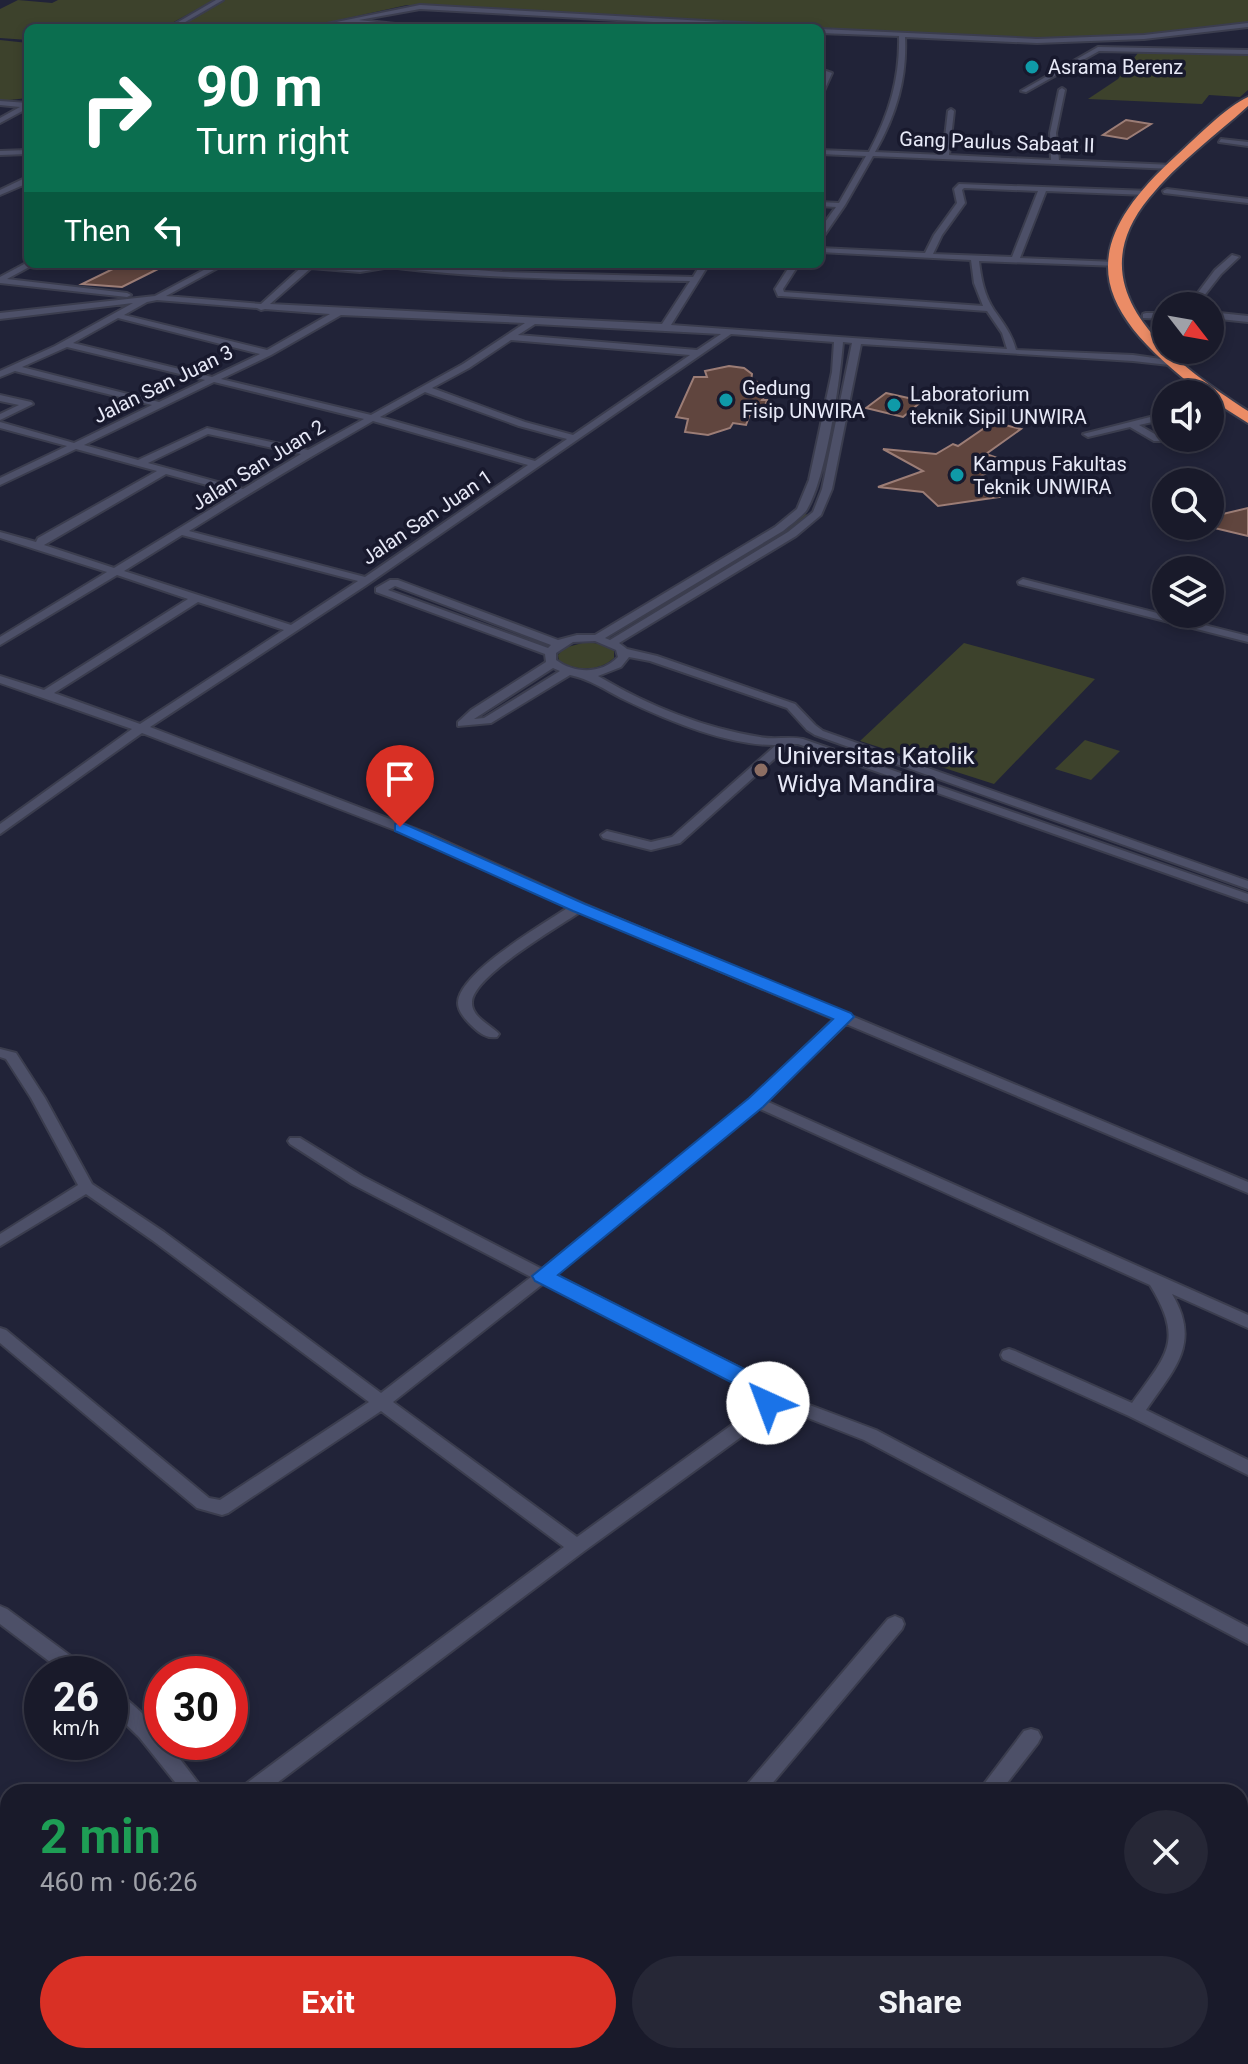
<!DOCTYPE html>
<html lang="en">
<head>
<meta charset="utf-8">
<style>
  body { margin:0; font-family:Roboto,sans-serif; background:#262736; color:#f1f3f6; height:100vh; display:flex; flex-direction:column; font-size:30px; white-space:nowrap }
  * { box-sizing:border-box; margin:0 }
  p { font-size:26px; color:#9fa1a8 }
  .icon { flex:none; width:44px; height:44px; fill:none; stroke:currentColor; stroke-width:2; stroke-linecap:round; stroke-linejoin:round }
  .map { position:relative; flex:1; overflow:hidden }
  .details { position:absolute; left:0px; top:1784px; width:1248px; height:280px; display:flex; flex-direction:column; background:#191a2a; border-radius:24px 24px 0 0; box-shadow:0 4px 12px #0003,0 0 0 2px #373847 }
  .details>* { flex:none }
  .hud { position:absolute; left:24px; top:24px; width:800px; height:244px; border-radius:12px; box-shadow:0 4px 12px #0003,0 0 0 2px #373847; background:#0b6e4f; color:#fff; overflow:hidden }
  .needle { width:52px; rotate:121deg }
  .controls { position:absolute; left:1152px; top:292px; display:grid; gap:16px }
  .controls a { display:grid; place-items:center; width:72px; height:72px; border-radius:50%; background:#191a2a; box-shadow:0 4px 12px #0003,0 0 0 2px #373847; font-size:40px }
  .speed { position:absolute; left:24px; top:1656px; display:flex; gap:16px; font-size:40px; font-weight:700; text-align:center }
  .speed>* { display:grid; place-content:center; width:104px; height:104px; border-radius:50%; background:#191a2a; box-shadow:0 4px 12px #0003,0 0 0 2px #373847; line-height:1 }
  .speed small { font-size:20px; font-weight:400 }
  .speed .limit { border:12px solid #d22; background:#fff; color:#111 }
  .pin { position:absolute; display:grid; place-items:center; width:68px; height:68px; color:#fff; margin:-82px -34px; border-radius:50% 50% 50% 0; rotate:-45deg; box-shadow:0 0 8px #0007 }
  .pin .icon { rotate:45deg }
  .me { position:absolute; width:88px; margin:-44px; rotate:317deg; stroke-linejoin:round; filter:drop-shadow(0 0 6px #0008) }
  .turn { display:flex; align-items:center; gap:28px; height:168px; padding:0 40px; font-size:36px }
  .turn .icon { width:104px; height:104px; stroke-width:2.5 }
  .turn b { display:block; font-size:56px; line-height:68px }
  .then { display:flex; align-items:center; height:76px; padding:0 40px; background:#0003; gap:16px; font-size:30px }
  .round { display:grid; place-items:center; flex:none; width:84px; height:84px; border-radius:42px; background:#262736 }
  .summary { display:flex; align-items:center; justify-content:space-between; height:136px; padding:0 40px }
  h1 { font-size:48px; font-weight:700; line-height:60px; color:#1e9e55 }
  .action { display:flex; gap:16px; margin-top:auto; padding:16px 40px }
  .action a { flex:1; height:92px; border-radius:48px; background:#d93025; color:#fff; font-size:32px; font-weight:700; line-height:92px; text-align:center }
  .action a+a { background:#262736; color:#f1f3f6 }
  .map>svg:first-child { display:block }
</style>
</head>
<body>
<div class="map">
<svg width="1248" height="2064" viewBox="0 0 1248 2064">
  <rect width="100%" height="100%" fill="#212338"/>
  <g fill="#3d422c">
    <path d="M18,0L52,3L58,0H214L163,28H28V40L0,38V9Z"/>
    <path d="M225,0H1248V24L1150,37L1041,41L628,20L423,5H407L303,28H176Z"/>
    <path d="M0,40L28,43V98L0,101Z"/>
    <path d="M1141,49L1248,53V90L1240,97L1209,95L1202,104L1088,99L1118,79Z"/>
    <path d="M803,514L812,515L808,520L610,637L786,529Z"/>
    <path d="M586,642L609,645L614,650V658C599,672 576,671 559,661L558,655L564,648Z"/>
    <path d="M964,643L1095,679L994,784L860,741Z"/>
    <path d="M1085,740L1120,751L1091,780L1055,769Z"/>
  </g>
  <g fill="#60453e" stroke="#9c7d76" stroke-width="2">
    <path d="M1126,120L1151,124L1127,139L1103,135Z"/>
    <path d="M123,264H168L122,287L82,284Z"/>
    <path d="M729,366L744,368L752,374L751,381L759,382L756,393L766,394L762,400H767L762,415L750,414L746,425L733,423L730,428L708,435L685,432L688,419L676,417L694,377H707L705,371Z"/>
    <path d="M886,393L922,401L903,417L866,408Z"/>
    <path d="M993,422L1021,429L986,454L1006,461L980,477L999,497L938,506L923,492L878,487L923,471L883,449L936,454L953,444L958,446Z"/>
    <path d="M1248,508V536L1206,526H1210V517Z"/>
  </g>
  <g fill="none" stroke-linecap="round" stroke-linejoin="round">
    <g stroke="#3b3d4e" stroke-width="4">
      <g id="street">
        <path d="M216,0H223L175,28H168Z"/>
        <path d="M420,5L793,26L796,28H761L420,9L359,20L431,28L356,24L353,22L307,28Z"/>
        <path d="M1248,23V27L1144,39L1037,43L905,37C907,79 896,115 875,152L943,155L948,111L951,109L954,111L949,155L1051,160L1050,133L1059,90L1062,88L1065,90L1056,133L1059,160L1173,165L1177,167L1173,169L873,156L845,205L823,237H820V229L836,207L820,206V202L839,203L866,156L820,154V150L869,152C889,115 900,79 899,36L820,33V29L1037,39L1144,35Z"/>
        <path d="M1098,47L1248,50V54L1099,51L1026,92L1021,91Z"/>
        <path d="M820,69L832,73L823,93L820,95V86L825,74L820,73Z"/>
        <path d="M0,101L28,103V108L0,123V118L20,107L0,105Z"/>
        <path d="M1221,139L1248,142V146L1219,142Z"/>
        <path d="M28,150V154L0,155V151Z"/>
        <path d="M25,178H28V183L0,195V190Z"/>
        <path d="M959,184L1150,191V195H1147L1046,191L1020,258L1116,262H1119V266L979,261C981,278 984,295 994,310C1003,323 1012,334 1016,350L1133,355L1175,361L1178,362V366L1133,361L861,344L832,489L821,515L796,536L619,643L627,649L657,656L795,704L815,725L823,731L1248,881V889L815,735L807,730L787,708L650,661L629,657L621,667L598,676C647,705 703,728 760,737C774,740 789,736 803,739L1248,894V902L798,744H791L680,843L651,850L603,838L601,835L607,831L651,842L672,837L776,745C728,746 664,719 621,698C604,689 589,679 570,675L491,723L458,726V722L471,710L546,662L545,654L376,592V588L390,580H398L558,640L577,635H595L775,527L797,509L809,480L832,372L834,342L731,334L365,586L150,727L429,834L584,904L1248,1182V1193L846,1024L766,1101L1248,1315V1328L1172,1294C1202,1344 1173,1370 1146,1410L1248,1460V1475L1129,1416L1003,1359L1001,1355L1003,1351L1009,1349L1015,1351L1132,1403C1166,1355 1185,1342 1150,1285L758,1108L555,1275L750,1373L768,1384L775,1392L876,1430L1248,1627V1644L864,1440L775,1405L763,1421L583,1552L265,1792H240L243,1786L564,1547L381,1411L228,1513L222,1515L197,1508L0,1343V1328L6,1330L209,1498L220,1500L369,1402L152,1240L86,1194L0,1246V1234L78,1185L31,1098L6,1059L0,1057V1049L16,1053L45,1098L92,1184L164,1232L381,1393L531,1277L352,1184L290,1144L288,1141L290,1138H300L362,1176L542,1269L751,1099L834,1019L580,912C558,927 473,976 472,1002C471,1017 491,1025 499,1034L497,1037C486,1039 478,1032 470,1024C465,1019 458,1011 458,1003C458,973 545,923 569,907L421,840L142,733L0,834V824L132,729L0,683V676L44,690L188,599L117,575L0,645V637L107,572L0,538V532L36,542L38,538L157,471L76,449L0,485V478L67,446L0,428V422L74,443L152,405L15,371L0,377V371L55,346L133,303L0,319V313L155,296L215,264H225L166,296L261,304L305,264L360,268L401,264L502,272L693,277L701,264H709L671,325L1007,349L1002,333L987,311L781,296H778L775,289L791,264H799L783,289L784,292L983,306L974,283L971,260L820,252V248L925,253L934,235L957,203L954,189ZM964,188L1038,191L1012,257L933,254L942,235L965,203L962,190ZM390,267C489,280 590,279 690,281L662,324L270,304L311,268L360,272ZM157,300L257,308L261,310L265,309L330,314L267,350L124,315L147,302ZM341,315L525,323L463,364L371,415L221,379L271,355ZM118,318L260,354L212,377L73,343ZM535,324L721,334L697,350L518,335ZM511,340L690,355L573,435L525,422L432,388L469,368ZM843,342L852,343L822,489L813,512L788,532L610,640L605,638L783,531C790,525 800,518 806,511C826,481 840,380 843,342ZM67,347L205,380L159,402L22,367ZM214,382L364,419L308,450L207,428L138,460L84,445ZM425,392L519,426L567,439L535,461L380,417ZM373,421L528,465L365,577L189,531C250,493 310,457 373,421ZM208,434L301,454L243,489L148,463ZM166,474L237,493L114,568L44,545ZM182,535L358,581L291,625L124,571ZM395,586L551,645L548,648L388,590ZM198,602L284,630L140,724L54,693ZM595,641L616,650L618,657C602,674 575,674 556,660V653L573,642ZM553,668L560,671L484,718L474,719ZM544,1283L738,1381L760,1397L751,1411L577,1537L393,1402Z"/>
        <path d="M1167,189L1248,199V203L1164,193L1163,191Z"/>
        <path d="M1232,255L1239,257L1221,274L1196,306H1188L1215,270Z"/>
        <path d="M28,262V264H32L31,266L7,279L127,293L131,295L127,297L0,283V277Z"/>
        <path d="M1210,312L1248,316V322L1210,318Z"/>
        <path d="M1146,313H1166V319L1143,318V314Z"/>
        <path d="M0,395L31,402L33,404L0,420V414L19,405L0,401Z"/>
        <path d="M1224,401L1227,402V406L1210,410V404Z"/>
        <path d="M1166,413V419L1139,425L1160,437V441H1154L1130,427L1088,437L1083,434Z"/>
        <path d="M1023,579L1248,636V642L1019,584L1018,582Z"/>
        <path d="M0,1606L7,1609L87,1668L90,1674H66L0,1624Z"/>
        <path d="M895,1616L902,1619L904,1624L902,1629L765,1792H743L746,1786L888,1619Z"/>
        <path d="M110,1689L117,1691C130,1703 160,1725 162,1742H167L205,1792H183L139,1737L110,1709Z"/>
        <path d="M1031,1729L1038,1731L1041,1737L1038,1743L1000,1792H978L1024,1731Z"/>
        <path d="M8,1941V1964L0,1967V1944Z"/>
        <path d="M312,2056H334L337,2064H315Z"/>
        <path d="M474,2056H504L500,2064H470Z"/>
        <path d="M895,2056H920L923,2064H899Z"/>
      </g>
    </g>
    <g stroke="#3b3d4e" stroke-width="4">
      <path id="highway" d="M1248,97V106C1215,136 1177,163 1149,198C1072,291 1176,364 1248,411V423L1210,399V394H1203C1098,313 1067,254 1177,155C1196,138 1227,106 1248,97Z"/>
    </g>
    <use href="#street" fill="#4d5068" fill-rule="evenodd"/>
    <use href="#highway" fill="#eb8c66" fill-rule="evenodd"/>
  </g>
  <path fill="#1a73e8" stroke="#114b97" stroke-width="2" d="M400,822L585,904L851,1013L854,1017L763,1107L558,1275L770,1382L780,1396L775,1409H760L754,1394L535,1281L532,1276L749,1098L833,1019L573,911L395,831V824Z"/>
  <g fill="#0f9aa8" stroke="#18192d" stroke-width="3">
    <circle cx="1032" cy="67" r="8"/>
    <circle cx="726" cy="400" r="8"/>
    <circle cx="894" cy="405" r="8"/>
    <circle cx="957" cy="475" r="8"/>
  </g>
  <circle fill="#8d6e63" stroke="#18192d" stroke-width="3" cx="761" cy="770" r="8"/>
  <g text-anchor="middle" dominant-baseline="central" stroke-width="7" stroke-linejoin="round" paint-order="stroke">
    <g font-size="20" fill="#e7e9f7" stroke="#18192d" text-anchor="start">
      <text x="1048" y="67">Asrama Berenz</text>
      <text x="742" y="388">Gedung<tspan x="742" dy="23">Fisip UNWIRA</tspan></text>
      <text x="910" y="394">Laboratorium<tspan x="910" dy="23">teknik Sipil UNWIRA</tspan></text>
      <text x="973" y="464">Kampus Fakultas<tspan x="973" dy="23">Teknik UNWIRA</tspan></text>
    </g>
    <g font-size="20" fill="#e7e9f7" stroke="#18192d">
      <text transform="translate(997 142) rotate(2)">Gang Paulus Sabaat II</text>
      <text transform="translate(163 384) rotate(-26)">Jalan San Juan 3</text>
      <text transform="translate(258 465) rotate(-32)">Jalan San Juan 2</text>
      <text transform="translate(427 517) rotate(-34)">Jalan San Juan 1</text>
    </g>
    <g font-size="24" fill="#e7e9f7" stroke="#18192d" text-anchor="start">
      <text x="777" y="756">Universitas Katolik<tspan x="777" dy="28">Widya Mandira</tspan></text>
    </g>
  </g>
</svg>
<div class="controls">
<a><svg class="needle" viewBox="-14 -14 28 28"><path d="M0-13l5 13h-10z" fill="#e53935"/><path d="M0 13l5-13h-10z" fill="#9fa1a8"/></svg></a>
<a><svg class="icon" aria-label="sound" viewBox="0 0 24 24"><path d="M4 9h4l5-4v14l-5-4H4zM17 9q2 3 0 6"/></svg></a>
<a><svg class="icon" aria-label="search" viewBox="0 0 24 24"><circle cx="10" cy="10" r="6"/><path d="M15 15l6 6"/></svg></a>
<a><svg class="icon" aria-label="layers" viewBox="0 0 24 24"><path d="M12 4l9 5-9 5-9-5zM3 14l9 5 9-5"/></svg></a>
</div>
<div class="speed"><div>26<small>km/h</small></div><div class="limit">30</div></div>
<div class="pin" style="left:400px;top:827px;background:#d93025"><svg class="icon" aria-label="arrive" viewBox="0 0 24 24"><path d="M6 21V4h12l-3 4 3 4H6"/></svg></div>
<svg class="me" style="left:768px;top:1403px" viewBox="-20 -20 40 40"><circle r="19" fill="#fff"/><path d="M0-13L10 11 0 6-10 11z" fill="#1a73e8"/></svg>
<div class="hud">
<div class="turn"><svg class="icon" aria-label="right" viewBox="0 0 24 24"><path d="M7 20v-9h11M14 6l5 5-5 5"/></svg><div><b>90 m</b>Turn right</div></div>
<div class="then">Then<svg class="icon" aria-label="left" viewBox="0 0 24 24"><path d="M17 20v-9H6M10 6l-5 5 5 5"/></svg></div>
</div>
<section class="details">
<div class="summary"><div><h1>2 min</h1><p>460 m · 06:26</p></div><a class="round"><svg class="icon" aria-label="close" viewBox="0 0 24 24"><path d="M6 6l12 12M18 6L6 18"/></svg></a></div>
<div class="action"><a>Exit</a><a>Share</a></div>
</section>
</div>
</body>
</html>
